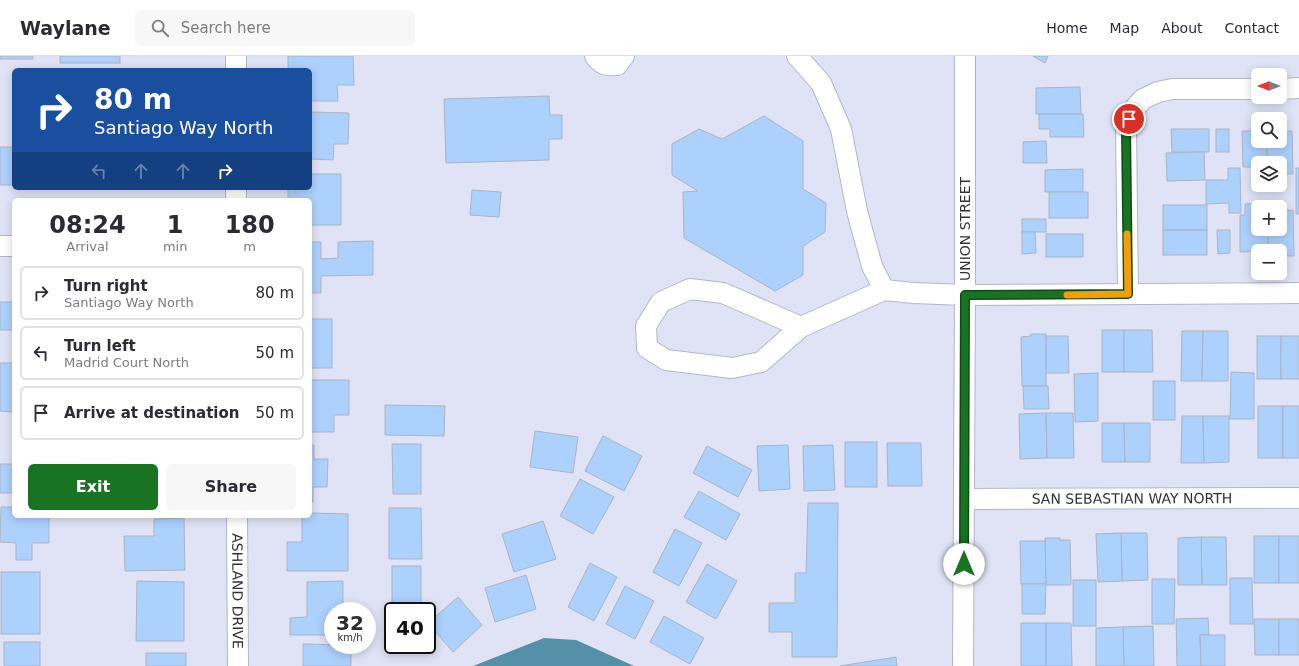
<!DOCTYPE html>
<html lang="en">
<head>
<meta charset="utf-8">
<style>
  body { margin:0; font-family:"DejaVu Sans",sans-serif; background:#f7f7f7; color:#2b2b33; height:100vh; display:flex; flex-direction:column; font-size:15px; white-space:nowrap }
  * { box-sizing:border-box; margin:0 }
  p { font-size:13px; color:#7c7c81 }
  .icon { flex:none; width:22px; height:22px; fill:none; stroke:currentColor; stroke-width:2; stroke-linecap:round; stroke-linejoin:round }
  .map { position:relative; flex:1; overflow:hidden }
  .side { position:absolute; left:12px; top:142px; width:300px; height:320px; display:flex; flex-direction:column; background:#fff; border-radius:6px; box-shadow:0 2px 10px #0003 }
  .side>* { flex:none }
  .guide { position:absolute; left:12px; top:12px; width:300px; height:122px; border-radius:6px; box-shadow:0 2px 10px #0003; background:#1a4fa0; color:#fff; overflow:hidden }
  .needle { width:26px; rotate:270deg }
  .buttons { position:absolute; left:1251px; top:12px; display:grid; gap:8px }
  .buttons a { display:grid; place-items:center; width:36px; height:36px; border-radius:6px; background:#fff; box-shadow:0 2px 10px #0003; font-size:20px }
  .speed { position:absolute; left:324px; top:546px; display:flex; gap:8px; font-size:20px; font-weight:700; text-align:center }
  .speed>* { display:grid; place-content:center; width:52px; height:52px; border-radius:50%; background:#fff; box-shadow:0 2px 10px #0003; line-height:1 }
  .speed small { font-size:10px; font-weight:400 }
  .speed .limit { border:2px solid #111; border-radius:6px; background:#fff; color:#111 }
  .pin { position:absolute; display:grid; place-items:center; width:34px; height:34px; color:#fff; margin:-17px; border:2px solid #fff; border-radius:50%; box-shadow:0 1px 4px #0007 }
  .me { position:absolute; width:44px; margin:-22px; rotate:0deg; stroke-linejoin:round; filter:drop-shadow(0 0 3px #0008) }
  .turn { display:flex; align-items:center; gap:14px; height:84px; padding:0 16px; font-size:18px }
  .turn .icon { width:52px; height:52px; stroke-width:2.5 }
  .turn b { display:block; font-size:28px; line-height:34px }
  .lanes { display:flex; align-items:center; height:38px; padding:0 16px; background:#0003; justify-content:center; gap:20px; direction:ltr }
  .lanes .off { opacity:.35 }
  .eta { display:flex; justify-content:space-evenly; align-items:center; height:68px; text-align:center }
  .eta b { font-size:24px; font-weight:600; line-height:28px }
  .cta { display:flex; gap:8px; margin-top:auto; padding:8px 16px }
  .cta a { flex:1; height:46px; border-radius:6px; background:#187423; color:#fff; font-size:16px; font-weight:600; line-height:46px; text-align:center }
  .cta a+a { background:#f7f7f7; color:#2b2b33 }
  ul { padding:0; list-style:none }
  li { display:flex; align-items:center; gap:12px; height:54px; margin:0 8px 6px; padding:0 8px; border:2px solid #e1e1e2; border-radius:6px }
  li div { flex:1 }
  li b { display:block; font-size:15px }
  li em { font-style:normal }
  header { display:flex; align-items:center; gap:24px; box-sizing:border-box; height:56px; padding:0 20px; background:#fff; border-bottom:1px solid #e1e1e2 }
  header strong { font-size:19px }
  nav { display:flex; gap:22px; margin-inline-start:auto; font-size:14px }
  .search { width:280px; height:36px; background:#f7f7f7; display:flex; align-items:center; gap:10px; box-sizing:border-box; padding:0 14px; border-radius:6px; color:#7c7c81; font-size:15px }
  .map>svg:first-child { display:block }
</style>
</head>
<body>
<header>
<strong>Waylane</strong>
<div class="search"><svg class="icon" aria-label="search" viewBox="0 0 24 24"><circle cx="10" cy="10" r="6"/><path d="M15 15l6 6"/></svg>Search here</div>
<nav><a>Home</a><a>Map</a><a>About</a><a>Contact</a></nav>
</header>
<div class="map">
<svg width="1299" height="610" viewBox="0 0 1299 610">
  <rect width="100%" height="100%" fill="#e0e3f5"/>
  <path fill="#5490a8" d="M544,582L576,584L634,610H473Z"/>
  <g fill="#add1fd" stroke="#a9b5c4">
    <rect x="0" y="0" width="33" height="3"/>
    <rect x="60" y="0" width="60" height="7"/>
    <path d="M288,0H353L354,29H337L338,45H310V14H288Z"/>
    <path d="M1033,0H1048L1045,7Z"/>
    <path d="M1080,31L1081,58H1036V32Z"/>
    <path d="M549,40L550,59H562V83H549V104L446,107L444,43Z"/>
    <path d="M310,56L349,57L348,88H334L333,104L310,103Z"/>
    <path d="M1039,58H1083L1084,81H1050V73H1039Z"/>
    <path d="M764,60L803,85V133L826,147L825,176L803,190V219L775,235L684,182L683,136L698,135L672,119V88L699,73L722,83Z"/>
    <path d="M1251,72H1258V85H1267V107H1258V111H1243L1242,75H1251Z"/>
    <path d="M1171,73H1209V96H1172Z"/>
    <rect x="1216" y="73" width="13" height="23"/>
    <path d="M1280,75H1292L1293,118H1280V107H1267V85H1280Z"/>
    <path d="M1046,85L1047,107H1023V86Z"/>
    <rect x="0" y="91" width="14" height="38"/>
    <path d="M1204,96L1205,124L1167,125L1166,97Z"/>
    <path d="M1228,112H1240L1241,157H1229V147L1206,148V124H1228Z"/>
    <rect x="1296" y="112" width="3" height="46"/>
    <path d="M1083,113V136H1045V114Z"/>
    <path d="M310,118H341V169H310V144H288V132H310Z"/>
    <path d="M472,134L501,136L499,161L470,159Z"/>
    <rect x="1049" y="136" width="39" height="26"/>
    <path d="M1268,147V151H1258V173H1268V195L1240,196V159H1245V148Z"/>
    <rect x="1163" y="149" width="44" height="25"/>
    <path d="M1293,154L1294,200H1280V195H1268V173H1280V155Z"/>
    <rect x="1022" y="163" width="24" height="13"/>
    <rect x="1163" y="174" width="44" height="25"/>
    <path d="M1217,174H1230V197L1218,198Z"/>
    <path d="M1022,176H1035L1036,197L1022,198Z"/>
    <rect x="1046" y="178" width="37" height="23"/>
    <path d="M373,185V219L321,220V237H310V186H321V203L338,202V186Z"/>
    <path d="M13,232L14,274H0V246H13Z"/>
    <rect x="310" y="263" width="22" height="49"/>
    <rect x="1102" y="274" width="22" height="42"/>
    <path d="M1124,274H1152L1153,316H1124Z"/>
    <path d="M1182,275H1203L1202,325H1181Z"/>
    <path d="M1203,275H1228V325H1202Z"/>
    <path d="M1031,278H1046V330H1022L1021,281L1031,280Z"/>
    <path d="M1046,280H1068L1069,317H1046Z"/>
    <rect x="1257" y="280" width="24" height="43"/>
    <rect x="1281" y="280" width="18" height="43"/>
    <path d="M0,307H14V356L0,355Z"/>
    <path d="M1231,316L1254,317V363H1230Z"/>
    <path d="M1098,317V365L1075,366L1074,318Z"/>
    <path d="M310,324H349V359H334V376H310Z"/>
    <rect x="1153" y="325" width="22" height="39"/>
    <path d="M1023,330H1048L1049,353H1024Z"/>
    <path d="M385,349L445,350L444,380L385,379Z"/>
    <rect x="1258" y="350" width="25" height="52"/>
    <rect x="1283" y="350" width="16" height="52"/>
    <path d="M1046,357L1047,402L1020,403L1019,358Z"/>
    <path d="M1046,357H1073L1074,402H1047Z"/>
    <path d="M1182,360H1203L1204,407H1181Z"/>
    <path d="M1203,360H1229V406L1204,407Z"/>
    <path d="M1102,367H1124L1125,406H1102Z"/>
    <path d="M1124,367H1150V406H1125Z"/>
    <path d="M535,375L578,381L573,417L530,411Z"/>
    <path d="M603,380L642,400L624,435L585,415Z"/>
    <rect x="845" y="386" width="32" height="45"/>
    <path d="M887,387H921L922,430H888Z"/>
    <path d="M392,388H421V438H393Z"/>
    <path d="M310,389H314V403H328L327,431H313V446H310Z"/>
    <path d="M788,389L790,433L759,435L757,390Z"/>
    <path d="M833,389L835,434L804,435L803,390Z"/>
    <path d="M707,390L752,414L738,441L693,417Z"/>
    <rect x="0" y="408" width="14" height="29"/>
    <path d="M580,423L614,441L593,478L560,460Z"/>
    <path d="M699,435L740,458L726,484L684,461Z"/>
    <path d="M808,447H838L837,601H792V576H769V547H795V517H806Z"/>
    <path d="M1,451H14V460H49V487H32V504H16V487L0,486Z"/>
    <path d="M389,452H421L422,503H389Z"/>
    <path d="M310,457L348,458V515H287V486H302V460H310Z"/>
    <path d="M184,462L185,514L125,515L124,480H154V463Z"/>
    <path d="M543,465L556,503L514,516L502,478Z"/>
    <path d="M675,473L702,487L679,530L653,516Z"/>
    <path d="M1121,477H1147L1148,524L1122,525Z"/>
    <path d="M1121,477L1122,525L1098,526L1096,478Z"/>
    <rect x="1254" y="480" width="25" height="47"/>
    <rect x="1279" y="480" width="20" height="47"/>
    <path d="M1201,481H1226L1227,529H1202Z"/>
    <path d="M1201,481L1202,529H1178V482Z"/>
    <path d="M1045,482H1060V484H1070L1071,529H1046Z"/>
    <path d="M1020,485H1045L1046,528H1021Z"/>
    <path d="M590,507L617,521L594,565L568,551Z"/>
    <path d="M707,508L737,525L716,563L686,546Z"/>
    <path d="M392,510H421V555H393V562H392Z"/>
    <rect x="1" y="516" width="39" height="62"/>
    <path d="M526,519L536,553L495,566L485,532Z"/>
    <path d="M1230,522H1252L1253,568H1230Z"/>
    <path d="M1152,523H1175L1174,568H1152Z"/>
    <rect x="1073" y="524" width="23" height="46"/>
    <path d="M137,525L184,526V585H136Z"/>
    <path d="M343,525V555H333V579H290V562L307,561V526Z"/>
    <path d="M1022,528H1046L1045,558H1022Z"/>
    <path d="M625,530L654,545L635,583L606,568Z"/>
    <path d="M458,541L482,569L453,596L428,567Z"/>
    <path d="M664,560L704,582L690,608L650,586Z"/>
    <path d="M1208,562L1209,579H1200L1201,610H1177L1176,563Z"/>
    <path d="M1254,563H1279V599H1255Z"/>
    <rect x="1279" y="563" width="20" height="36"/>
    <rect x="1021" y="567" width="25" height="43"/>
    <path d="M1046,567H1071L1072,610H1046Z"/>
    <path d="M1153,570L1154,610H1124L1123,571Z"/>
    <path d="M1123,571L1124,610H1096V572Z"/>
    <path d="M1200,579H1225V610H1201Z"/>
    <rect x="4" y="586" width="36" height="24"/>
    <path d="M303,588L351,589V610H303Z"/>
    <rect x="146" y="597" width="40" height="13"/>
    <path d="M896,601L897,610H840Z"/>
  </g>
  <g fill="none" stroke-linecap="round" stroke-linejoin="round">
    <g stroke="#b3b6c7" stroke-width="22">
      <g id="minor">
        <path d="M236,0V14"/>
        <path d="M595,0C601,9 607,10 617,9L624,0"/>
        <path d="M797,0L821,27L841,73L857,155L872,210L884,234L914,237L965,239L1299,237"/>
        <path d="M1280,33L1299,32"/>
        <path d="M236,132V144"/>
        <path d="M0,190H14"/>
        <path d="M1128,238L1126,71L1132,55L1143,43L1158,36L1172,33H1258"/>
        <path d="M801,271L723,237L690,233L661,246L646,270L647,292L666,304L732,312L761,306L801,271L884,234"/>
        <path id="s1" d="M964,443L1299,442"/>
        <path id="s2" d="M237,460L238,610"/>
        <path d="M963,610L965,239V0"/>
      </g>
    </g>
    <use href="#minor" stroke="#fff" stroke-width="20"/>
  </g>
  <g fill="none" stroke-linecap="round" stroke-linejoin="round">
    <g stroke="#104b17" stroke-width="10">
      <path id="route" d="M964,508L965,239L1128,238L1126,71L1129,63"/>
    </g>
    <use href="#route" stroke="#187423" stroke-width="7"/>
    <path stroke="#f59e0b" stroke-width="7" d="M1067,239L1128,238L1127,178"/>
  </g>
  <g text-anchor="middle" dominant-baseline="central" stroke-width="3" stroke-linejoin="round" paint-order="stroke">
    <g font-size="14" fill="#313238" stroke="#fff">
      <text transform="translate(965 173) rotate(-90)">UNION STREET</text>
      <text stroke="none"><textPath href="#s1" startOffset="168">SAN SEBASTIAN WAY NORTH</textPath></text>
      <text stroke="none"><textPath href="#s2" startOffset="75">ASHLAND DRIVE</textPath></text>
    </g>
  </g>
</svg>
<div class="buttons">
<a><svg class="needle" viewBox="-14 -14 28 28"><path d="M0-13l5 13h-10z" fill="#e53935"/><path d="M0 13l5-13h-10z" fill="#7c7c81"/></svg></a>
<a><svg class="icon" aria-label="search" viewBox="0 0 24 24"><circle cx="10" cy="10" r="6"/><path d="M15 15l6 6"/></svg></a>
<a><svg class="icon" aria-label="layers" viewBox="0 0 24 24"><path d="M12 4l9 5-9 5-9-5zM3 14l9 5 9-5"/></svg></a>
<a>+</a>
<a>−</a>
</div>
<div class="speed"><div>32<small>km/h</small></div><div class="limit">40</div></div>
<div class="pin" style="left:1129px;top:63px;background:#d93025"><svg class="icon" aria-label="arrive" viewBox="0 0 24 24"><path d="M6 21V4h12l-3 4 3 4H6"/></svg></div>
<svg class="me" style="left:964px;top:508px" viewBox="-20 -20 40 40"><circle r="19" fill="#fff"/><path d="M0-13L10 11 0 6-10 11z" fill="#187423"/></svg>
<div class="guide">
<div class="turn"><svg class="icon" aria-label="right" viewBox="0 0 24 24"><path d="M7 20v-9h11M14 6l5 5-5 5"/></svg><div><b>80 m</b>Santiago Way North</div></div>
<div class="lanes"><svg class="icon off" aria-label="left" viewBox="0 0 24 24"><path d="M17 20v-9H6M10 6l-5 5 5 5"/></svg><svg class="icon off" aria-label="ahead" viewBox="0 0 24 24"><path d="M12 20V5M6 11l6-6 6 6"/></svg><svg class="icon off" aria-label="ahead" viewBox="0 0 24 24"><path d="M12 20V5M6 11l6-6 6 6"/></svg><svg class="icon" aria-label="right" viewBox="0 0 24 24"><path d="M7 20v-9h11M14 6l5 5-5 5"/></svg></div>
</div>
<section class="side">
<div class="eta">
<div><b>08:24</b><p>Arrival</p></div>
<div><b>1</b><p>min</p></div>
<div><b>180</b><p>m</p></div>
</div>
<ul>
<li><svg class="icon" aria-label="right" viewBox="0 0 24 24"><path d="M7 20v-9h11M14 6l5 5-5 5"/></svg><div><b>Turn right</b><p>Santiago Way North</p></div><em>80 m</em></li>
<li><svg class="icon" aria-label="left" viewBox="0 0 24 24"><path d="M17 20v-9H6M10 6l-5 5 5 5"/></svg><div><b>Turn left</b><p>Madrid Court North</p></div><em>50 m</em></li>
<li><svg class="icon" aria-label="arrive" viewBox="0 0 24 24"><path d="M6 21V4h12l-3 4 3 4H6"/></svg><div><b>Arrive at destination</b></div><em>50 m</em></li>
</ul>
<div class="cta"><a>Exit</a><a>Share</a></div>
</section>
</div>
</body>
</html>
